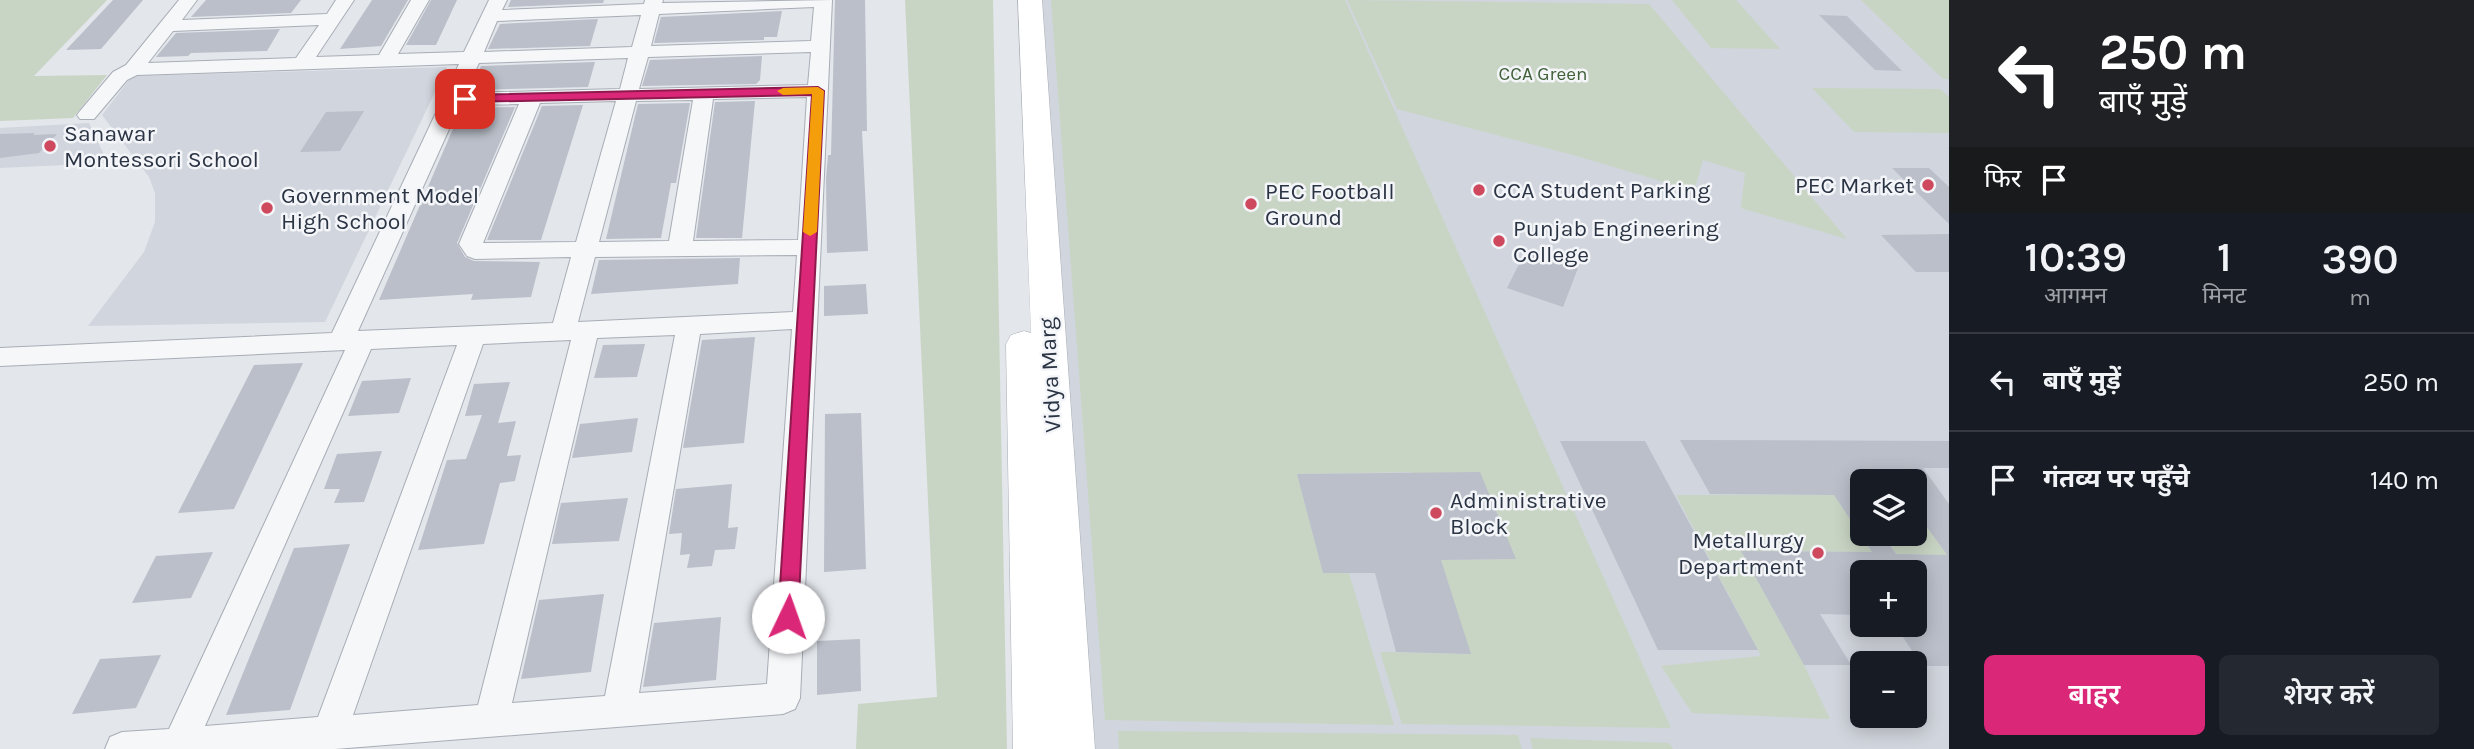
<!DOCTYPE html>
<html lang="hi">
<head>
<meta charset="utf-8">
<style>
  body { margin:0; font-family:Karla,"Noto Sans Devanagari",sans-serif; background:#242831; color:#f1f3f6; height:100vh; display:flex; flex-direction:column; font-size:26px; white-space:nowrap }
  * { box-sizing:border-box; margin:0 }
  p { font-size:23px; color:#9ea1a6 }
  .icon { flex:none; width:38px; height:38px; fill:none; stroke:currentColor; stroke-width:2; stroke-linecap:round; stroke-linejoin:round }
  .map { position:relative; flex:1; overflow:hidden }
  .panel { display:flex; flex-direction:column; background:#171b24; width:525px }
  .panel>* { flex:none }
  .top-card { background:#202124; color:#fff; overflow:hidden }
  .controls { position:absolute; left:1850px; top:469px; display:grid; gap:14px }
  .controls a { display:grid; place-items:center; width:77px; height:77px; border-radius:10px; background:#171b24; box-shadow:0 4px 18px #0003; font-size:35px }
  .pin { position:absolute; display:grid; place-items:center; width:60px; height:60px; color:#fff; margin:-30px; border-radius:14px; box-shadow:0 4px 10px #0006 }
  .me { position:absolute; width:77px; margin:-38px; rotate:3deg; stroke-linejoin:round; filter:drop-shadow(0 0 5px #0008) }
  .turn { display:flex; align-items:center; gap:24px; height:147px; padding:0 35px; font-size:32px }
  .turn .icon { width:91px; height:91px; stroke-width:2.5 }
  .turn b { display:block; font-size:49px; line-height:60px }
  .then { display:flex; align-items:center; height:66px; padding:0 35px; background:#0003; gap:14px; font-size:26px }
  .eta { display:flex; justify-content:space-evenly; align-items:center; height:119px; text-align:center }
  .eta b { font-size:42px; font-weight:600; line-height:49px }
  .primary-button { display:flex; gap:14px; margin-top:auto; padding:14px 35px }
  .primary-button a { flex:1; height:80px; border-radius:10px; background:#db2777; color:#fff; font-size:28px; font-weight:600; line-height:80px; text-align:center }
  .primary-button a+a { background:#242831; color:#f1f3f6 }
  ul { padding:0; list-style:none }
  li { display:flex; align-items:center; gap:21px; height:98px; padding:0 35px; border-top:2px solid #363941 }
  li div { flex:1 }
  li b { display:block; font-size:26px }
  li em { font-style:normal }
  main { display:flex; flex:1; min-height:0 }
  .map>svg:first-child { display:block }
</style>
</head>
<body>
<main>
<div class="map">
<svg width="1949" height="749" viewBox="0 0 1949 749">
  <rect width="100%" height="100%" fill="#e3e6eb"/>
  <g fill="#d1d5dd" fill-rule="evenodd">
    <path d="M1039,0H1949V749H1071ZM1862,481H1914V534H1862ZM1862,572H1914V625H1862ZM1862,663H1914V716H1862Z"/>
    <path d="M447,67L325,322L88,326L144,252L155,222V193L149,177L102,115L132,76Z"/>
    <path d="M89,123L108,163L0,168V128Z"/>
  </g>
  <g fill="#c9d5c4">
    <path d="M0,0H107L34,76L107,75L73,118L0,121Z"/>
    <path d="M905,0H993L1007,749H856L858,704L937,697Z"/>
    <path d="M1051,0H1345L1671,728L1402,724L1380,652L1470,654L1441,560L1516,559L1414,482L1410,472L1297,474L1323,573H1349L1394,725L1105,720Z"/>
    <path d="M1347,0L1649,4L1847,239L1741,208L1745,173L1703,160L1694,191L1577,156L1397,109Z"/>
    <path d="M1672,0H1736L1780,49L1711,48Z"/>
    <path d="M1861,0H1949V79H1943Z"/>
    <path d="M1812,88L1940,89L1949,97V133L1854,132Z"/>
    <path d="M1676,495H1834L1872,552L1741,551L1804,665L1830,719L1692,713L1661,666L1761,656Z"/>
    <path d="M1915,509L1947,555L1896,554L1882,534H1914Z"/>
    <path d="M1118,731L1518,735L1522,749H1119Z"/>
    <path d="M1530,738L1669,743L1673,749H1533Z"/>
  </g>
  <g fill="#babfc9" fill-rule="evenodd">
    <path d="M113,0H143L101,49L66,50Z"/>
    <path d="M206,0H301L291,13L191,17Z"/>
    <path d="M372,0H408L381,46L340,49Z"/>
    <path d="M431,0H457L436,45H406Z"/>
    <path d="M511,0H604L603,3L508,7Z"/>
    <path d="M835,0H865L867,131H862L868,251L827,253L826,178L828,155H831Z"/>
    <path d="M782,11L777,37H764V40L654,43L661,17Z"/>
    <path d="M1819,15L1847,16L1902,71L1875,70Z"/>
    <path d="M598,19L590,46L488,49L500,24Z"/>
    <path d="M280,29L267,51L191,53L188,56L156,57L176,33Z"/>
    <path d="M762,56L760,80L756,84L642,86L650,60Z"/>
    <path d="M595,62L588,87L469,90L481,66Z"/>
    <path d="M755,101L742,238H696L715,102Z"/>
    <path d="M690,103L676,183H671L661,238L606,239L638,104Z"/>
    <path d="M583,105L541,240H487L542,106Z"/>
    <path d="M515,107L457,243L465,257L474,261L540,262L531,297L471,300L473,294L379,300L462,108Z"/>
    <path d="M364,111L340,151L300,152L326,112Z"/>
    <path d="M35,133L33,135L57,134L39,153L0,158V134Z"/>
    <path d="M1892,168H1929L1949,187V224Z"/>
    <path d="M1949,234V272H1916L1881,235Z"/>
    <path d="M1526,250L1578,268L1563,307L1507,288Z"/>
    <path d="M740,258L738,284L591,294L599,260Z"/>
    <path d="M866,284L868,314L824,316V286Z"/>
    <path d="M755,337L744,443L683,448L702,340Z"/>
    <path d="M645,344L637,377L594,378L603,345Z"/>
    <path d="M303,363L234,509L178,513L254,365Z"/>
    <path d="M411,378L399,413L348,416L362,381Z"/>
    <path d="M510,382L498,423L516,421L507,456L521,455L515,481L500,483L484,544L418,550L447,460L466,459L482,415L465,416L474,384Z"/>
    <path d="M861,413L866,569L824,572L825,414Z"/>
    <path d="M638,418L632,452L572,458L580,424Z"/>
    <path d="M1680,440L1949,441V468H1923L1949,504V666H1922L1895,625H1914V572H1862V615L1820,614L1851,665H1804L1741,551L1872,552L1834,495L1710,494ZM1862,481H1914V509L1947,555L1896,554L1882,534H1862Z"/>
    <path d="M1560,441H1645L1758,650H1658Z"/>
    <path d="M382,451L364,502L334,503L340,489H324L337,454Z"/>
    <path d="M1480,472L1516,559L1441,560L1471,654L1396,652L1375,573H1323L1297,474Z"/>
    <path d="M732,484L728,528L738,527L735,549L715,550L712,566L687,568L690,554L680,555L682,533L669,534L676,489Z"/>
    <path d="M628,498L619,541L552,544L561,503Z"/>
    <path d="M350,544L290,710L226,715L294,548Z"/>
    <path d="M213,552L191,598L132,603L156,556Z"/>
    <path d="M604,594L591,672L521,679L539,600Z"/>
    <path d="M721,617L716,680L643,687L654,623Z"/>
    <path d="M860,639L861,691L817,695V641Z"/>
    <path d="M161,655L136,708L72,714L100,659Z"/>
  </g>
  <g fill="none" stroke-linecap="round" stroke-linejoin="round">
    <g stroke="#a8adb6" stroke-width="2">
      <path id="minor" d="M179,0H197L182,20L327,14L336,0H354L316,57L379,55L411,0H429L398,54L464,52L489,0H507L502,10L644,4L645,0H663L662,3L832,0L800,698L795,709L783,714L335,749H105L110,737L122,732L169,729L345,350L0,366V348L332,333L459,64L137,75L127,80L94,119H80L77,115L80,111L113,72L126,65ZM814,7L811,41L651,46L659,14ZM641,15L632,47L484,52L497,21ZM319,25L296,58L148,63L173,31ZM811,52L808,85L639,89L648,57ZM628,58L620,89L465,93L479,63ZM807,97L798,240L693,241L713,99ZM693,100L669,241L599,242L636,101ZM616,101L576,242L483,243L540,103ZM519,104L459,244L467,256L475,259L571,257L553,323L358,331L460,105ZM797,255L793,312L578,322L595,257ZM792,329L767,684L639,693L700,334ZM675,335L605,696L512,703L597,338ZM571,340L478,705L353,715L483,344ZM457,345L318,717L205,726L371,349Z"/>
    </g>
    <g stroke="#a8adb6" stroke-width="1">
      <path id="secondary" d="M1018,0H1042L1095,749H1013L1006,344L1011,335L1024,331L1031,333Z"/>
    </g>
    <use href="#minor" fill="#f6f7f9" fill-rule="evenodd"/>
    <use href="#secondary" fill="#fff" fill-rule="evenodd"/>
  </g>
  <path fill="#db2777" stroke="#8e194d" stroke-width="2" d="M818,87L824,91L798,617L795,623L788,626L781,623L778,617L812,95L465,102L459,99L465,95Z"/>
  <path fill="#f59e0b" d="M818,87L824,91L817,232L810,236L803,232L812,94L783,95L777,91L783,88Z"/>
  <g fill="#cf495e" stroke="#f3f5f8" stroke-width="2.5">
    <circle cx="50" cy="146" r="7"/>
    <circle cx="1928" cy="185" r="7"/>
    <circle cx="1479" cy="190" r="7"/>
    <circle cx="1251" cy="204" r="7"/>
    <circle cx="267" cy="208" r="7"/>
    <circle cx="1499" cy="241" r="7"/>
    <circle cx="1436" cy="513" r="7"/>
    <circle cx="1818" cy="553" r="7"/>
  </g>
  <g text-anchor="middle" dominant-baseline="central" stroke-width="5" stroke-linejoin="round" paint-order="stroke">
    <g font-size="19" fill="#3f5f38" stroke="#f3f5f8">
      <text x="1543" y="74">CCA Green</text>
    </g>
    <g font-size="23" fill="#2b3444" stroke="#f3f5f8" text-anchor="start">
      <text x="64" y="133">Sanawar<tspan x="64" dy="26">Montessori School</tspan></text>
      <text x="1914" y="185" text-anchor="end">PEC Market</text>
      <text x="1493" y="190">CCA Student Parking</text>
      <text x="1265" y="191">PEC Football<tspan x="1265" dy="26">Ground</tspan></text>
      <text x="281" y="195">Government Model<tspan x="281" dy="26">High School</tspan></text>
      <text x="1513" y="228">Punjab Engineering<tspan x="1513" dy="26">College</tspan></text>
      <text x="1450" y="500">Administrative<tspan x="1450" dy="26">Block</tspan></text>
      <text x="1804" y="540" text-anchor="end">Metallurgy<tspan x="1804" dy="26">Department</tspan></text>
    </g>
    <g font-size="23" fill="#2b3444" stroke="#f3f5f8">
      <text transform="translate(1050 375) rotate(-93)">Vidya Marg</text>
    </g>
  </g>
</svg>
<div class="controls">
<a><svg class="icon" aria-label="layers" viewBox="0 0 24 24"><path d="M12 4l9 5-9 5-9-5zM3 14l9 5 9-5"/></svg></a>
<a>+</a>
<a>−</a>
</div>
<div class="pin" style="left:465px;top:99px;background:#d93025"><svg class="icon" aria-label="arrive" viewBox="0 0 24 24"><path d="M6 21V4h12l-3 4 3 4H6"/></svg></div>
<svg class="me" style="left:788px;top:617px" viewBox="-20 -20 40 40"><circle r="19" fill="#fff"/><path d="M0-13L10 11 0 6-10 11z" fill="#db2777"/></svg>
</div>
<section class="panel">
<div class="top-card">
<div class="turn"><svg class="icon" aria-label="left" viewBox="0 0 24 24"><path d="M17 20v-9H6M10 6l-5 5 5 5"/></svg><div><b>250 m</b>बाएँ मुड़ें</div></div>
<div class="then">फिर<svg class="icon" aria-label="arrive" viewBox="0 0 24 24"><path d="M6 21V4h12l-3 4 3 4H6"/></svg></div>
</div>
<div class="eta">
<div><b>10:39</b><p>आगमन</p></div>
<div><b>1</b><p>मिनट</p></div>
<div><b>390</b><p>m</p></div>
</div>
<ul>
<li><svg class="icon" aria-label="left" viewBox="0 0 24 24"><path d="M17 20v-9H6M10 6l-5 5 5 5"/></svg><div><b>बाएँ मुड़ें</b></div><em>250 m</em></li>
<li><svg class="icon" aria-label="arrive" viewBox="0 0 24 24"><path d="M6 21V4h12l-3 4 3 4H6"/></svg><div><b>गंतव्य पर पहुँचे</b></div><em>140 m</em></li>
</ul>
<div class="primary-button"><a>बाहर</a><a>शेयर करें</a></div>
</section>
</main>
</body>
</html>
